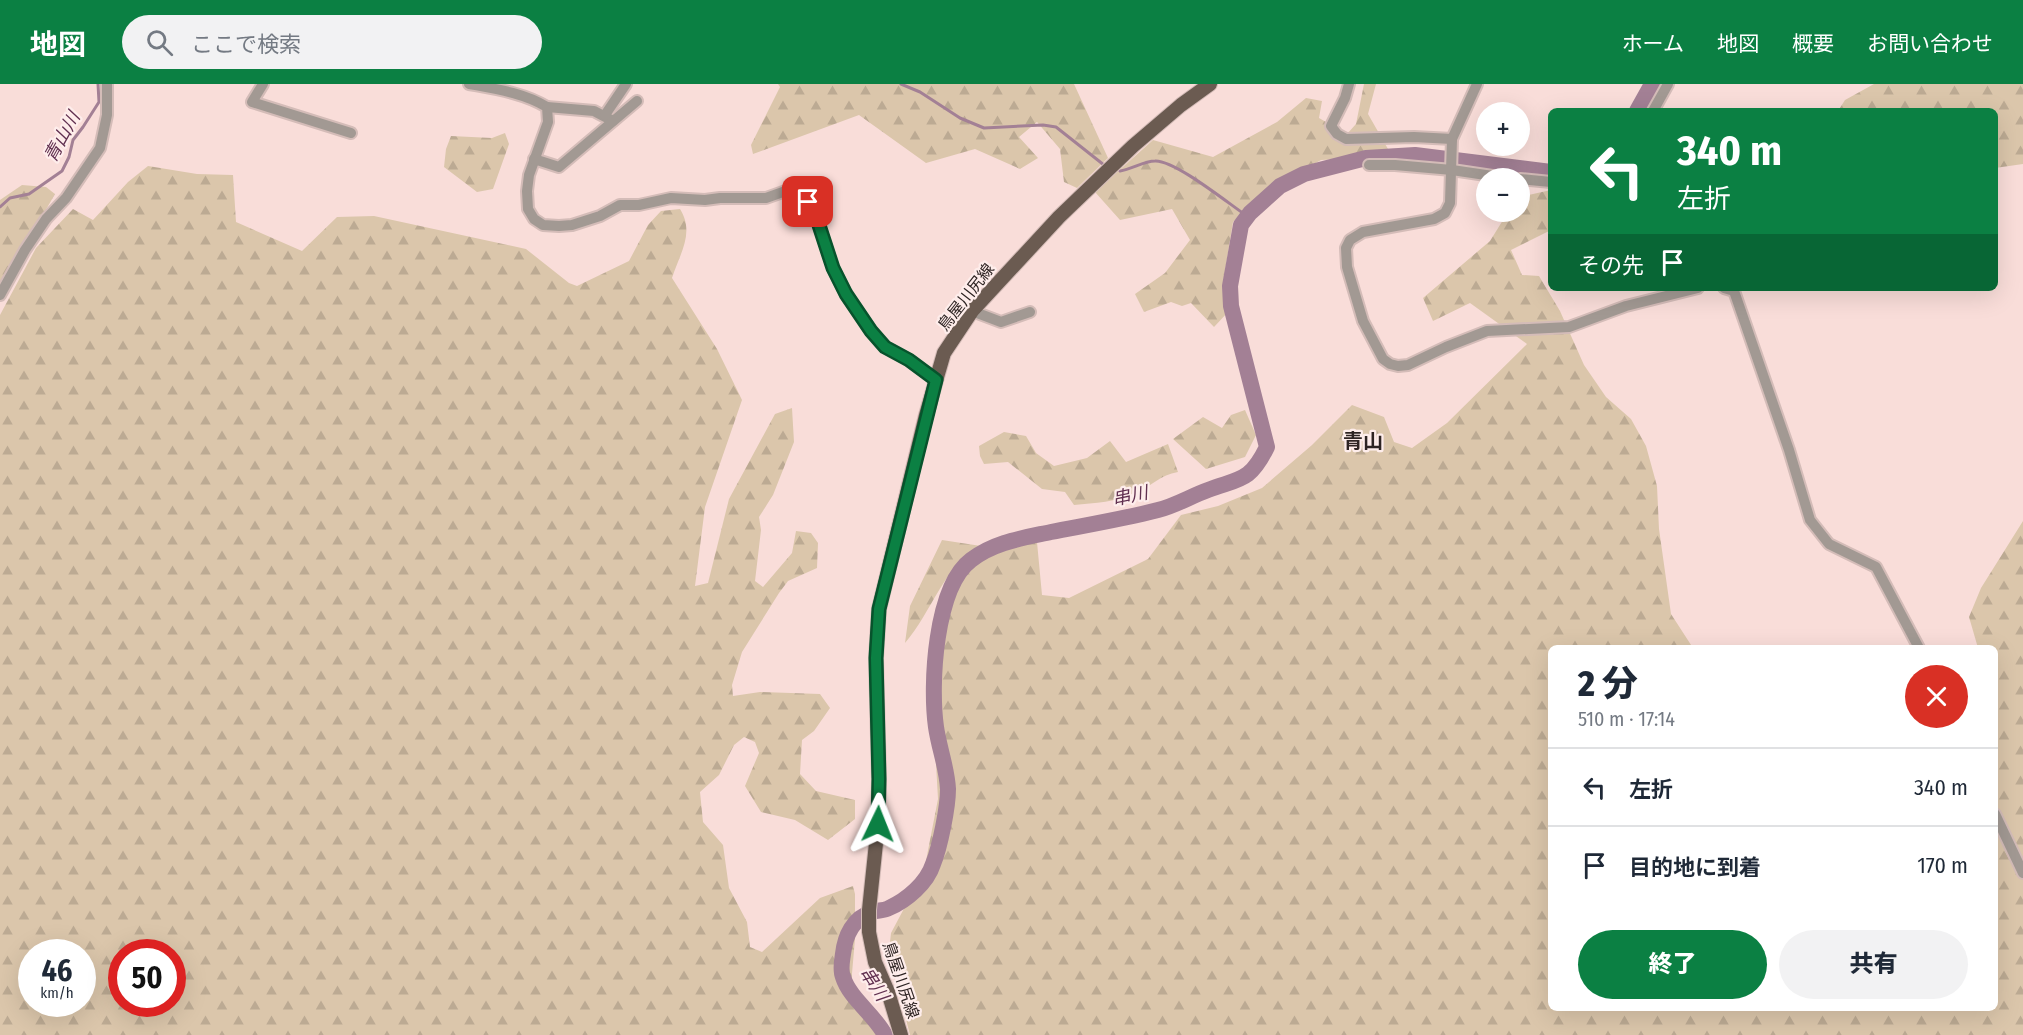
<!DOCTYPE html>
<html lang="ja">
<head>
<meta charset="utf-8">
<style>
  body { margin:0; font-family:"Fira Sans Condensed","Noto Sans JP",sans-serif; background:#f2f2f3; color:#1f2937; height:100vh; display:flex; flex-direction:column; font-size:22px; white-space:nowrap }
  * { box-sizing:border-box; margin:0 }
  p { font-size:20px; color:#747a83 }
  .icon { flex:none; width:33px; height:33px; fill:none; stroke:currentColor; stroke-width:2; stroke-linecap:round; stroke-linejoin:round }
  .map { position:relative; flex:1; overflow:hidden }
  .side { position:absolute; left:1548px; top:561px; width:450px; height:366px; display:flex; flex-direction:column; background:#fff; border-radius:9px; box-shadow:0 6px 24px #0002 }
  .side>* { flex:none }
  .banner { position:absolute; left:1548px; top:24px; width:450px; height:183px; border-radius:9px; box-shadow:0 6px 24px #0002; background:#0b8043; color:#fff; overflow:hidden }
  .fabs { position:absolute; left:1476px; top:18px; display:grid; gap:12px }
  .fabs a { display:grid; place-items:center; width:54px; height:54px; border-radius:50%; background:#fff; box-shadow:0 6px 24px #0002; font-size:30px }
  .speed { position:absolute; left:18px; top:855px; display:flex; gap:12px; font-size:30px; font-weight:700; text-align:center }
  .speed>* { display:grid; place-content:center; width:78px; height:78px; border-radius:50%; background:#fff; box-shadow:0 6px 24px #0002; line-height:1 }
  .speed small { font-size:15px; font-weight:400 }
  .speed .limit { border:9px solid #d22; background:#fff; color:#111 }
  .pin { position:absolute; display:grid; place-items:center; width:51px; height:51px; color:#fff; margin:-26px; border-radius:12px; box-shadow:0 3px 9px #0006 }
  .me { position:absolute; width:66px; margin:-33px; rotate:2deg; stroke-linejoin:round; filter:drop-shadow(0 0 4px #0008) }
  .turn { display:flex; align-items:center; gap:21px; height:126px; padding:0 30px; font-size:27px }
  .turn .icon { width:78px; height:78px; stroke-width:2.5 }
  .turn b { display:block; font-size:42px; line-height:51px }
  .then { display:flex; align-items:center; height:57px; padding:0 30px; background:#0003; gap:12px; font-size:22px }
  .round { display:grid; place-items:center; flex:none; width:63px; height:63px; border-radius:32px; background:#f2f2f3 }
  .summary { display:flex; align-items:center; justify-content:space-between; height:102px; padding:0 30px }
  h1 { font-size:36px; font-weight:800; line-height:45px }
  .action { display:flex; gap:12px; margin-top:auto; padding:12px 30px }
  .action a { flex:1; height:69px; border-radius:36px; background:#0b8043; color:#fff; font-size:24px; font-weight:800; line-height:69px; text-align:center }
  .action a+a { background:#f2f2f3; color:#1f2937 }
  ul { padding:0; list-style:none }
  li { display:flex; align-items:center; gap:18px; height:78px; padding:0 30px; border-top:2px solid #e0e1e3 }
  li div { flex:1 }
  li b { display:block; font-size:22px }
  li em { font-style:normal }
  header { display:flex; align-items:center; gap:36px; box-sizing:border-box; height:84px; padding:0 30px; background:#0b8043; color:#fff }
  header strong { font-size:28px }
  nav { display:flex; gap:33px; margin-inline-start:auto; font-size:21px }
  .search { width:420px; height:54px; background:#f2f2f3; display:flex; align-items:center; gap:15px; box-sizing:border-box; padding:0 21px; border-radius:33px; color:#747a83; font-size:22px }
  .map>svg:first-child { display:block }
</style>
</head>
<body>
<header>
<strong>地図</strong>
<div class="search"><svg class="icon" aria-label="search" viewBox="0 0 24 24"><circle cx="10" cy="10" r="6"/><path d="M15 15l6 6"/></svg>ここで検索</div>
<nav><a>ホーム</a><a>地図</a><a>概要</a><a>お問い合わせ</a></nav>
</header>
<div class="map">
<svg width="2023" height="951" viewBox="0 0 2023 951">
  <defs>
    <pattern id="forest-firs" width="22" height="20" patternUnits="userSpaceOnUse" patternTransform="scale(1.5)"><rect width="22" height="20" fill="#dbc6ab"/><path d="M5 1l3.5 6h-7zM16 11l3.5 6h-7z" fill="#bcaa93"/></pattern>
  </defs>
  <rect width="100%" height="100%" fill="#f9ddd9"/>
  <g fill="url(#forest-firs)" fill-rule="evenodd">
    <path d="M778,0H1074L1108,74L1077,104L1064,98L1060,65L1037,38L1019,53L1038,74L1020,85L975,65L926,79L859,31L753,70L751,61L780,3Z"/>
    <path d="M1364,0H1376L1368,30L1392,72L1321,76L1263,108L1233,138L1223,199L1229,227L1214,243L1191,219L1182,222L1171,218L1144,228L1135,210L1165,189L1190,156L1172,125L1120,136L1095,108L1153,56L1213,73L1277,38L1306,14L1322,17L1319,34L1347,50L1356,40Z"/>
    <path d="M1874,0H2023V80L1995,84V27H1838L1845,16Z"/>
    <path d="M505,49L509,60L493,105L477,108L444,83L446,65L451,52L492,54Z"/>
    <path d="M148,82L197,90L233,91L236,138L302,167L337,133L374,132L526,165L569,199L577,202L629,177L648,141L661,127L680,125C695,149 680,169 672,194L717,265L742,316L705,423L695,502L708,499L729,415L775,330L792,324L794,358L773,411L759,433L761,446L755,497L763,503L792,469L796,447L811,449L818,459L817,484L788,497L779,509L742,568L732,601L733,612L760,608L820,610L830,624L814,647L802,656L800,690L816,707L855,716V735L828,756L795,736L761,728L745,702L759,669L755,658L744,653L734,661L719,691L700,708L703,738L723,761L729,804L747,838L750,863L762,868L820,814L853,802L855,810V855L851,901L879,951H0V231L36,164L73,125L93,136L128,98ZM82,868V920H32V868ZM172,868V920H122V868Z"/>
    <path d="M22,101L46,103L55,110L0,205V116Z"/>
    <path d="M1551,106V146L1511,166L1522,191L1539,192L1560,227L1584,281L1606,313L1631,335L1646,362L1657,402L1659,445L1671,530L1693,564H1551V924H1995V564H1978L1969,533L1981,504L2023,437V951H910L899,908L888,876L891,849L924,787L938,715L935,662L930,637L933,606L931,580L934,557L931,549L936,524L978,476L1008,463L1037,458L1042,511L1069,514L1148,475L1181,431L1218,422L1262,404L1312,361L1352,321L1384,333L1394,358L1412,364L1447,339L1527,260L1470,219L1433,237L1423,214L1490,157L1508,128H1520V113Z"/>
    <path d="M1245,326L1256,351L1245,373L1206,385L1173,355L1203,333L1222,344L1231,331Z"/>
    <path d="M1004,348L1026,352L1036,369L1054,382L1087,374L1110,357L1126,378L1168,360L1178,388C1160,391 1152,402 1136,409C1116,418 1095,419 1074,421L1065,408L1042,405L1008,378L984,380L980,372L979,362Z"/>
    <path d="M942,456L981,462C944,481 932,528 905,559L910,522Z"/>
  </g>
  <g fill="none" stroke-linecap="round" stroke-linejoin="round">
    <g stroke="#a38095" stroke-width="3">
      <path d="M901,0L920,8L960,34L984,44L1043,41L1056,43L1104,81"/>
      <path d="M1120,87C1132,85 1144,77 1155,77C1175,76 1229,120 1247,132"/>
      <path d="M0,123L10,114L29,110L62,87L69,73L73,56L83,43L99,18L98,0"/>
    </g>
    <g stroke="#a38095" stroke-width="16">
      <path d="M1637,27L1652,0"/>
      <path d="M885,951C874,930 850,915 843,893C840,886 842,877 843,870C845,852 853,834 872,828C878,826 884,827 889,824C907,816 927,799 933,780C940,763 948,723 948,705C947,684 939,664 936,643C930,601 935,503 971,476C994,458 1023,454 1051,448C1087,441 1123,435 1158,426C1175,422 1191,412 1208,406C1240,394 1250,398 1267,363L1231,222L1230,202L1241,141L1250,129L1280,102L1304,90L1366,74L1415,71L1551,88"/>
    </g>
    <g stroke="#d4bcb8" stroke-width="14">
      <g id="minor">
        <path d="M263,0L252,18L351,49"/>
        <path d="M469,0C496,5 524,9 547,23L548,38L529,91L527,107L528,125L534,135L543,141L559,142L572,141L600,132L620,121H639L671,114L705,116L720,114H766L794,104L801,105L816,132L833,184L846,210L871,247L885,263L909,276L936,296"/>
        <path d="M1349,0L1345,14L1331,42L1337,50L1346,55L1414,53L1452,55"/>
        <path d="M1477,0L1452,55L1450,119L1445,129L1434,135L1363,148L1350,156L1346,164L1347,183L1363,237L1383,275L1390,280L1398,282L1408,281L1446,263L1487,247L1569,243L1626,222L1698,204"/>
        <path d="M547,23L594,27L613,37"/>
        <path d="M1653,27L1668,0"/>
        <path d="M605,31L626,0"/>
        <path d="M534,75L559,83L637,17"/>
        <path d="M1369,81H1395L1452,86L1506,94"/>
        <path d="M1520,95L1551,98"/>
        <path d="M1724,204L1734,207L1789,366L1810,436L1829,460L1876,483L1919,564"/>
        <path d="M0,211L25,166L46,135L66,114L100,64L107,31V0"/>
        <path d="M972,227L1001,238L1030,228"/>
        <path d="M1995,730L2023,789"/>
      </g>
    </g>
    <g stroke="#d4bcb8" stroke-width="16">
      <path id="major" d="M901,951L888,908L875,878L869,848V826L878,740L879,695L876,574L879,525L926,331L944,269L972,227L1059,133L1133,62L1181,21L1210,0"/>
    </g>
    <use href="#minor" stroke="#a29993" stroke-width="10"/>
    <use href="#major" stroke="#6b5b51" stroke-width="14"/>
  </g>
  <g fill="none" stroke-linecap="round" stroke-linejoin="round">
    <g stroke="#07532c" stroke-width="15">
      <path id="route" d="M808,118L816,132L833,184L846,210L871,247L885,263L909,276L936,296L879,525L876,574L879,695L878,740"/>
    </g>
    <use href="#route" stroke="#0b8043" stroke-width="10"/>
  </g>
  <g text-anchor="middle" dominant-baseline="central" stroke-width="4.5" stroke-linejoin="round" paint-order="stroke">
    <g font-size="16" fill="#2e2423" stroke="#feedeb">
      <text transform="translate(966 213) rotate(-52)">鳥屋川尻線</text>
      <text transform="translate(901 896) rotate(71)">鳥屋川尻線</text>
    </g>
    <g font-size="18" font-style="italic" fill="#613050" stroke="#feedeb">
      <text transform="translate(62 53) rotate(-61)">青山川</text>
      <text transform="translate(1130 412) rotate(-12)">串川</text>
      <text transform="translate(874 900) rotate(57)">串川</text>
    </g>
    <g font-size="20" font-weight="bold" fill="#2e2423" stroke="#feedeb">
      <text x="1363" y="357">青山</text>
    </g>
  </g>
</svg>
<div class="fabs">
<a>+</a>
<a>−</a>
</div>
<div class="speed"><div>46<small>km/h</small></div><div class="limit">50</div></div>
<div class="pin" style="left:808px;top:118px;background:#d93025"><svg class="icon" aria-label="arrive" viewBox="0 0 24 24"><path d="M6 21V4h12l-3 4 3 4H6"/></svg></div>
<svg class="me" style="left:878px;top:740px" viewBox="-20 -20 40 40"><path d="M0-17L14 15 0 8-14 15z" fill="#0b8043" stroke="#fff" stroke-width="4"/></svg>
<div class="banner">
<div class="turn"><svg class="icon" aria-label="left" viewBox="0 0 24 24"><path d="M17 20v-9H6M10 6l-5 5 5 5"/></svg><div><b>340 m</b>左折</div></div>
<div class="then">その先<svg class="icon" aria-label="arrive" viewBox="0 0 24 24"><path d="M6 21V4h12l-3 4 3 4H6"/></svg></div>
</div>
<section class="side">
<div class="summary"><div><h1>2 分</h1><p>510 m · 17:14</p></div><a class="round" style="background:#d93025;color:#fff"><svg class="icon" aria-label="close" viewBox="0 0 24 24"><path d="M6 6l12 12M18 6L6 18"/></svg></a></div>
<ul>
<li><svg class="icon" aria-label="left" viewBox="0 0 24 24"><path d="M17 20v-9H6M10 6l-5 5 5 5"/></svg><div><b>左折</b></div><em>340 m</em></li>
<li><svg class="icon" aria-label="arrive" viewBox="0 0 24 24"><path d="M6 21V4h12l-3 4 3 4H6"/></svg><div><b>目的地に到着</b></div><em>170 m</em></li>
</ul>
<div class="action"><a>終了</a><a>共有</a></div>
</section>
</div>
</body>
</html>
